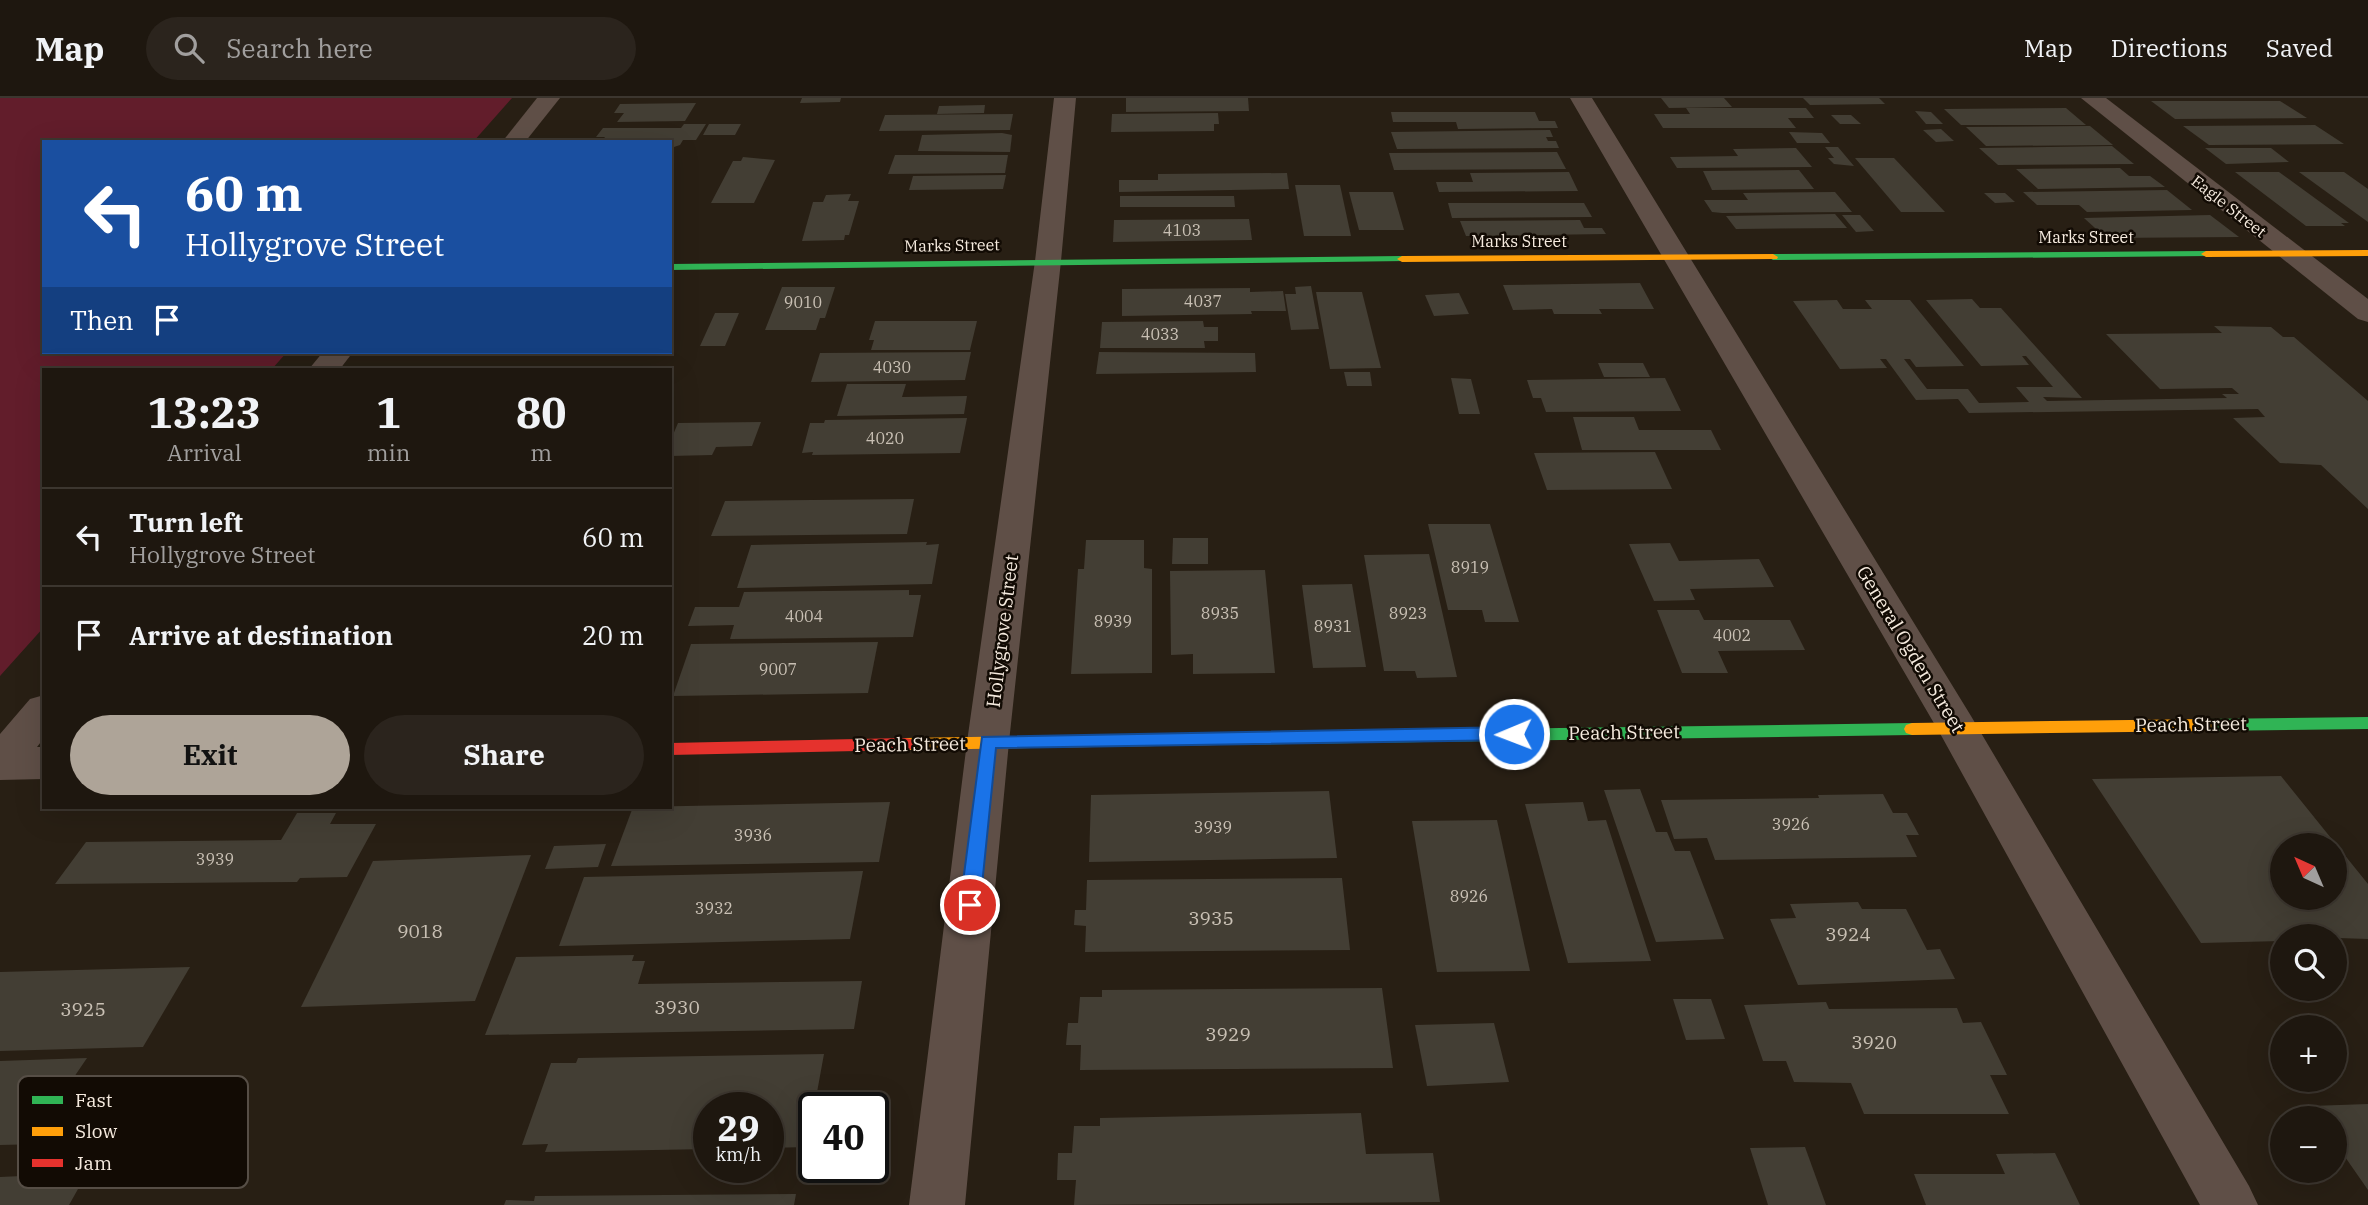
<!DOCTYPE html>
<html lang="en">
<head>
<meta charset="utf-8">
<style>
  body { margin:0; font-family:"IBM Plex Serif",serif; background:#2b241d; color:#f1f3f6; height:100vh; display:flex; flex-direction:column; font-size:26px; white-space:nowrap }
  * { box-sizing:border-box; margin:0 }
  p { font-size:23px; color:#a19f9e }
  .icon { flex:none; width:38px; height:38px; fill:none; stroke:currentColor; stroke-width:2; stroke-linecap:round; stroke-linejoin:round }
  .map { position:relative; flex:1; overflow:hidden }
  .panel { position:absolute; left:42px; top:270px; width:630px; height:441px; display:flex; flex-direction:column; background:#1e170f; border-radius:0px; box-shadow:0 7px 28px #0002,0 0 0 2px #3c362f }
  .panel>* { flex:none }
  .banner { position:absolute; left:42px; top:42px; width:630px; height:214px; border-radius:0px; box-shadow:0 7px 28px #0002,0 0 0 2px #3c362f; background:#1a4fa0; color:#fff; overflow:hidden }
  .needle { width:46px; rotate:316deg }
  .fabs { position:absolute; left:2270px; top:735px; display:grid; gap:14px }
  .fabs a { display:grid; place-items:center; width:77px; height:77px; border-radius:50%; background:#1e170f; box-shadow:0 7px 28px #0002,0 0 0 2px #3c362f; font-size:35px }
  .speed { position:absolute; left:693px; top:994px; display:flex; gap:14px; font-size:35px; font-weight:700; text-align:center }
  .speed>* { display:grid; place-content:center; width:91px; height:91px; border-radius:50%; background:#1e170f; box-shadow:0 7px 28px #0002,0 0 0 2px #3c362f; line-height:1 }
  .speed small { font-size:18px; font-weight:400 }
  .speed .limit { border:4px solid #111; border-radius:10px; background:#fff; color:#111 }
  .pin { position:absolute; display:grid; place-items:center; width:60px; height:60px; color:#fff; margin:-30px; border:4px solid #fff; border-radius:50%; box-shadow:0 2px 7px #0007 }
  .me { position:absolute; width:77px; margin:-38px; rotate:269deg; stroke-linejoin:round; filter:drop-shadow(0 0 5px #0008) }
  .turn { display:flex; align-items:center; gap:24px; height:147px; padding:0 28px; font-size:32px }
  .turn .icon { width:91px; height:91px; stroke-width:2.5 }
  .turn b { display:block; font-size:49px; line-height:60px }
  .then { display:flex; align-items:center; height:66px; padding:0 28px; background:#0003; gap:14px; font-size:26px }
  .eta { display:flex; justify-content:space-evenly; align-items:center; height:119px; text-align:center }
  .eta b { font-size:42px; font-weight:700; line-height:49px }
  .action { display:flex; gap:14px; margin-top:auto; padding:14px 28px }
  .action a { flex:1; height:80px; border-radius:42px; background:#aea498; color:#111; font-size:28px; font-weight:700; line-height:80px; text-align:center }
  .action a+a { background:#2b241d; color:#f1f3f6 }
  ul { padding:0; list-style:none }
  li { display:flex; align-items:center; gap:21px; height:98px; padding:0 28px; border-top:2px solid #3c362f }
  li div { flex:1 }
  li b { display:block; font-size:26px }
  li em { font-style:normal }
  header { display:flex; align-items:center; gap:42px; box-sizing:border-box; height:98px; padding:0 35px; background:#1e170f; border-bottom:2px solid #3c362f }
  header strong { font-size:33px }
  nav { display:flex; gap:38px; margin-inline-start:auto; font-size:24px }
  .search { width:490px; height:63px; background:#2b241d; display:flex; align-items:center; gap:18px; box-sizing:border-box; padding:0 24px; border-radius:38px; color:#a19f9e; font-size:26px }
  .map>svg:first-child { display:block }
</style>
</head>
<body>
<header>
<strong>Map</strong>
<div class="search"><svg class="icon" aria-label="search" viewBox="0 0 24 24"><circle cx="10" cy="10" r="6"/><path d="M15 15l6 6"/></svg>Search here</div>
<nav><a>Map</a><a>Directions</a><a>Saved</a></nav>
</header>
<div class="map">
<svg width="2368" height="1107" viewBox="0 0 2368 1107">
  <rect width="100%" height="100%" fill="#281f14"/>
  <path fill="#621d2b" d="M0,0H512L473,44H44V254H287L272,271H44V529L0,578Z"/>
  <g fill="#433e34" fill-rule="evenodd">
    <path d="M802,0H841L840,4L800,5Z"/>
    <path d="M1126,0H1248L1249,13L1126,14Z"/>
    <path d="M1661,0H1724L1732,9L1669,10Z"/>
    <path d="M1803,0H1879L1885,6L1810,7Z"/>
    <path d="M2151,3H2280L2307,20L2175,21Z"/>
    <path d="M696,5L685,23L617,24L624,15H614L620,6Z"/>
    <path d="M985,7L984,15L937,16L939,8Z"/>
    <path d="M1686,10H1806L1814,20H1788L1796,30H1663L1654,16H1690Z"/>
    <path d="M2066,10L2086,27H1961L1944,11Z"/>
    <path d="M1915,13L1931,14L1943,26H1926Z"/>
    <path d="M1391,14H1535L1539,23H1555L1558,30L1458,31L1456,24H1393Z"/>
    <path d="M1218,15L1219,26H1214V33L1111,34L1112,16Z"/>
    <path d="M1013,16L1010,32L879,33L885,17Z"/>
    <path d="M1831,17H1851L1861,26H1840Z"/>
    <path d="M684,26H706L696,42H683L680,47L674,49H670V44H601L605,39H596L603,30H681Z"/>
    <path d="M709,26H741L735,37H703Z"/>
    <path d="M2315,27L2344,46L2209,47L2183,28Z"/>
    <path d="M2090,28L2113,47L1986,48L1966,29Z"/>
    <path d="M1941,31L1954,43L1936,44L1923,32Z"/>
    <path d="M1550,32L1553,39H1546L1548,43H1556L1559,50L1397,51L1391,34Z"/>
    <path d="M1789,34L1822,35L1830,45H1797Z"/>
    <path d="M1002,35L1012,37L1010,54L918,53L922,37Z"/>
    <path d="M2112,48L2134,66L1998,67L1979,50Z"/>
    <path d="M1825,49H1838L1854,68L1834,66L1828,60H1834Z"/>
    <path d="M1796,50L1812,69L1677,70L1670,59L1738,58L1733,51Z"/>
    <path d="M2205,50H2271L2289,64L2226,66Z"/>
    <path d="M1557,54L1566,71L1394,72L1389,55Z"/>
    <path d="M895,57H1008L1005,75L888,76Z"/>
    <path d="M743,59L775,62L754,105H711L733,63H741Z"/>
    <path d="M1855,60H1894L1945,114H1901Z"/>
    <path d="M2120,70L2129,78H2150L2165,89L2038,91L2016,71Z"/>
    <path d="M1799,72L1814,91L1712,92L1703,73Z"/>
    <path d="M1569,74L1578,93L1439,94L1436,84H1473L1470,75Z"/>
    <path d="M2235,74H2279L2349,125H2341L2345,128H2306Z"/>
    <path d="M2299,74H2344L2368,91V124Z"/>
    <path d="M1287,75L1289,91L1119,94V82H1158V76Z"/>
    <path d="M1006,77L1003,91L909,92L913,78Z"/>
    <path d="M1295,87H1340L1351,138H1304Z"/>
    <path d="M2167,92L2192,112L2087,114L2079,107H2037L2023,94Z"/>
    <path d="M1349,94H1393L1404,132H1359Z"/>
    <path d="M1835,94L1852,114L1722,115L1712,114L1704,102H1748L1743,95Z"/>
    <path d="M1984,95H2005L2015,104L1995,105Z"/>
    <path d="M851,96L848,103H859L849,137H845L844,142L802,143L813,104H823L826,97Z"/>
    <path d="M1120,98H1234L1235,109H1120Z"/>
    <path d="M1448,105H1584L1592,119L1452,120Z"/>
    <path d="M1835,116L1847,130L1736,131L1726,118Z"/>
    <path d="M1842,117H1860L1874,133L1856,134Z"/>
    <path d="M2210,117L2239,139L2106,140L2084,120Z"/>
    <path d="M1249,121L1252,142L1113,144L1114,122Z"/>
    <path d="M1580,122L1584,130H1602L1606,136L1466,138L1460,123Z"/>
    <path d="M1640,185L1654,211H1599L1602,216H1554L1552,211L1513,212L1503,187Z"/>
    <path d="M1311,188L1319,231L1291,232L1285,196H1296L1295,189Z"/>
    <path d="M782,189H835L825,220H820L816,232H765Z"/>
    <path d="M1250,190V194L1283,193L1286,213H1251L1252,216L1122,218V191Z"/>
    <path d="M1316,194H1362L1381,270L1330,271Z"/>
    <path d="M1459,195L1469,216L1434,218L1425,197Z"/>
    <path d="M1972,201L1980,210H2001L2082,300L2043,299L2047,303L2227,300L2222,296H2239L2232,290L2160,291L2106,236L2222,235L2214,228L2271,229L2283,239H2294L2368,303V411L2321,367L2280,365L2233,320L2265,319L2258,311L1969,315L1958,301L1916,302L1886,261H1880L1887,270L1840,271L1793,203L1837,202L1843,211H1872L1865,202H1910L1964,268L1916,269L1910,261H1904L1927,291H1968L1979,305L2029,304L2016,289H2053L2026,258H2022L2029,267L1981,268L1926,202Z"/>
    <path d="M715,215H739L725,248H700Z"/>
    <path d="M875,223H977L970,252H871L874,242H869Z"/>
    <path d="M1203,223L1204,229H1218V243H1204L1205,250H1100L1102,224Z"/>
    <path d="M971,254L965,282L811,284L820,255Z"/>
    <path d="M1099,254L1255,255L1256,274L1096,276Z"/>
    <path d="M1598,265H1643L1650,279H1604Z"/>
    <path d="M1344,274H1370L1372,288H1347Z"/>
    <path d="M1451,280L1471,281L1480,316H1459Z"/>
    <path d="M1665,280L1681,313L1546,314L1541,300H1533L1527,282Z"/>
    <path d="M847,286H906L902,299L967,298L964,316L837,318Z"/>
    <path d="M1573,319H1634L1639,332H1711L1721,352H1582Z"/>
    <path d="M967,320L960,355L812,357L813,354L802,355L810,325H824L825,322Z"/>
    <path d="M761,324L752,348L716,349L712,357L670,358V344L678,325Z"/>
    <path d="M1655,354L1672,391L1547,392L1534,355Z"/>
    <path d="M914,401L907,436L711,438L725,403Z"/>
    <path d="M1428,426H1490L1519,524H1485L1482,512H1448Z"/>
    <path d="M1173,440H1208V466H1172Z"/>
    <path d="M1086,442H1144V470L1152,471V575L1071,576L1078,471H1084Z"/>
    <path d="M927,444L926,447L939,446L932,486L737,490L751,447Z"/>
    <path d="M1670,445L1679,463L1759,461L1774,489L1690,491L1695,502L1654,503L1629,446Z"/>
    <path d="M1429,456L1457,579L1417,580L1415,573H1384L1364,457Z"/>
    <path d="M1265,472L1275,575L1193,576V556L1171,557L1170,473Z"/>
    <path d="M1352,486L1366,569L1313,570L1302,487Z"/>
    <path d="M909,492V497H921L913,539L730,541L734,527L688,528L695,509H739L744,494Z"/>
    <path d="M1657,512H1699L1704,522H1790L1805,552L1718,553L1728,575H1682Z"/>
    <path d="M878,544L868,595L673,598L691,546Z"/>
    <path d="M2281,678L2368,786V841L2282,838V843L2201,845L2092,681ZM2282,747H2334V800H2282Z"/>
    <path d="M1640,691L1656,734H1667L1675,753H1690L1724,841L1656,844L1604,692Z"/>
    <path d="M1329,693L1337,760L1089,764L1091,697Z"/>
    <path d="M1883,696L1893,715H1907L1919,737H1906L1917,759L1715,762L1707,740L1674,741L1661,702L1819,700L1818,697Z"/>
    <path d="M890,704L879,764L611,768L633,709Z"/>
    <path d="M1583,704L1588,723L1606,722L1651,863L1568,865L1525,706Z"/>
    <path d="M297,715H336L330,726H376L347,779L300,780L297,784L55,786L86,744L281,742Z"/>
    <path d="M1497,722L1530,873L1437,874L1412,723Z"/>
    <path d="M606,746L598,769L545,771L554,748Z"/>
    <path d="M531,757L475,903L301,909L373,763Z"/>
    <path d="M863,773L850,841L559,848L584,779Z"/>
    <path d="M1342,780L1350,852L1085,854L1086,828L1074,827L1075,812H1086L1087,782Z"/>
    <path d="M1858,804L1862,811H1906L1927,852L1940,851L1955,881L1798,887L1770,821L1796,820L1790,806Z"/>
    <path d="M634,857L632,863H645L638,886L862,883L854,931L485,937L516,859Z"/>
    <path d="M190,869L143,949L0,953V874Z"/>
    <path d="M1382,890L1393,970L1080,972L1081,947H1066L1068,925H1078L1080,899H1102V892Z"/>
    <path d="M1673,901H1711L1725,941L1686,942Z"/>
    <path d="M1826,904L1829,911L1957,910L1963,925L1981,924L2007,977H1990L2009,1016H1864L1851,985L1794,984L1786,963H1763L1744,907Z"/>
    <path d="M1494,925L1509,984L1427,988L1415,927Z"/>
    <path d="M824,956L807,1049L768,1050V1010H709V1051L545,1054L548,1046L522,1047L551,965H576L578,960Z"/>
    <path d="M87,960L72,982L108,981L104,988L115,989L82,1045L0,1047V963Z"/>
    <path d="M2368,1006V1092L2334,1043V1020H2319L2311,1008Z"/>
    <path d="M1361,1015L1366,1056L1433,1055L1440,1104L1074,1107L1076,1082H1057L1058,1055H1072L1074,1028H1100V1020Z"/>
    <path d="M1805,1049L1826,1107H1768L1750,1050Z"/>
    <path d="M2055,1055L2080,1107H1926L1914,1076H2005L1996,1056Z"/>
    <path d="M87,1075L69,1107H0V1079Z"/>
    <path d="M796,1096L794,1107H504L506,1102L534,1103L535,1098Z"/>
  </g>
  <g fill="none" stroke-linecap="round" stroke-linejoin="round">
    <g fill="#5f4f47" fill-rule="evenodd">
      <path d="M537,0H560L525,44H502Z"/>
      <path d="M1054,0H1076L1061,163L1009,644L965,1107H909L967,644L1035,163Z"/>
      <path d="M1570,0H1592L1971,618L2249,1088L2258,1107H2200L1942,639Z"/>
      <path d="M2081,0H2106L2368,201V224L2358,221Z"/>
      <path d="M323,254H353L340,271H309Z"/>
      <path d="M44,597V640L37,649H44V681L0,682V636L30,601Z"/>
    </g>
    <g fill="#30b455" fill-rule="evenodd">
      <path d="M2206,153L2210,154V158L1773,162L1768,159L1773,156Z"/>
      <path d="M1402,158L1406,159V163L670,172V166Z"/>
      <path d="M2368,619V631L2207,633L2201,631L2199,627L2201,623L2207,621Z"/>
      <path d="M1912,625L1918,627L1920,631L1918,635L1912,637L1217,647L1211,645L1209,641L1211,637L1217,635Z"/>
    </g>
    <g fill="#ff9f0a" fill-rule="evenodd">
      <path d="M2368,152V158L2206,159L2201,156L2206,153Z"/>
      <path d="M1773,156L1778,159L1777,161L1402,164L1397,161L1402,158Z"/>
      <path d="M2207,621L2213,623L2215,627L2213,631L2207,633L1912,637L1906,635L1904,631L1906,627L1912,625Z"/>
      <path d="M1217,635L1223,637L1225,641L1223,645L1217,647L905,652L899,651L897,646L899,641L905,640Z"/>
    </g>
    <path fill="#e5322d" fill-rule="evenodd" d="M905,640L911,641L913,646L911,651L905,652L670,657V645Z"/>
  </g>
  <path fill="#1a73e8" stroke="#114b97" stroke-width="2" d="M1514,629L1520,631L1523,636L1520,640L1514,642L996,650L980,807L977,813L970,815L963,813L960,807L982,639Z"/>
  <g text-anchor="middle" dominant-baseline="central" stroke-width="5" stroke-linejoin="round" paint-order="stroke">
    <g font-size="16" fill="#f6ebdf" stroke="#120b04">
      <text transform="translate(2229 108) rotate(38)">Eagle Street</text>
      <text x="2086" y="139">Marks Street</text>
      <text x="1519" y="143">Marks Street</text>
      <text transform="translate(952 147) rotate(-1)">Marks Street</text>
    </g>
    <g font-size="16" fill="#c9c0b4">
      <text x="1182" y="132">4103</text>
      <text x="1203" y="203">4037</text>
      <text x="803" y="204">9010</text>
      <text x="1160" y="236">4033</text>
      <text x="892" y="269">4030</text>
      <text x="885" y="340">4020</text>
      <text x="1470" y="469">8919</text>
      <text x="1220" y="515">8935</text>
      <text x="1408" y="515">8923</text>
      <text x="804" y="518">4004</text>
      <text x="1113" y="523">8939</text>
      <text x="1333" y="528">8931</text>
      <text x="1732" y="537">4002</text>
      <text x="778" y="571">9007</text>
      <text x="1791" y="726">3926</text>
      <text x="1213" y="729">3939</text>
      <text x="753" y="737">3936</text>
      <text x="215" y="761">3939</text>
      <text x="1469" y="798">8926</text>
      <text x="714" y="810">3932</text>
    </g>
    <g font-size="19" fill="#f6ebdf" stroke="#120b04">
      <text transform="translate(1002 533) rotate(-83)">Hollygrove Street</text>
      <text transform="translate(1911 551) rotate(59)">General Ogden Street</text>
      <text transform="translate(2191 626) rotate(-1)">Peach Street</text>
      <text transform="translate(1624 634) rotate(-1)">Peach Street</text>
      <text transform="translate(910 646) rotate(-1)">Peach Street</text>
    </g>
    <g font-size="19" fill="#c9c0b4">
      <text x="1211" y="820">3935</text>
      <text x="420" y="833">9018</text>
      <text x="1848" y="836">3924</text>
      <text x="677" y="909">3930</text>
      <text x="83" y="911">3925</text>
      <text x="1228" y="936">3929</text>
      <text x="1874" y="944">3920</text>
    </g>
  </g>
  <rect x="18" y="978" width="230" height="112" rx="10" fill="#120b04" stroke="#564e46" stroke-width="2"/>
  <rect x="32" y="998" width="31" height="8" fill="#30b455"/>
  <rect x="32" y="1029" width="31" height="9" fill="#ff9f0a"/>
  <rect x="32" y="1061" width="31" height="8" fill="#e5322d"/>
  <g font-size="19" fill="#f6ebdf">
    <text x="75" y="1009">Fast</text>
    <text x="75" y="1040">Slow</text>
    <text x="75" y="1072">Jam</text>
  </g>
</svg>
<div class="fabs">
<a><svg class="needle" viewBox="-14 -14 28 28"><path d="M0-13l5 13h-10z" fill="#e53935"/><path d="M0 13l5-13h-10z" fill="#a19f9e"/></svg></a>
<a><svg class="icon" aria-label="search" viewBox="0 0 24 24"><circle cx="10" cy="10" r="6"/><path d="M15 15l6 6"/></svg></a>
<a>+</a>
<a>−</a>
</div>
<div class="speed"><div>29<small>km/h</small></div><div class="limit">40</div></div>
<div class="pin" style="left:970px;top:807px;background:#d93025"><svg class="icon" aria-label="arrive" viewBox="0 0 24 24"><path d="M6 21V4h12l-3 4 3 4H6"/></svg></div>
<svg class="me" style="left:1514px;top:636px" viewBox="-20 -20 40 40"><circle r="17" fill="#1a73e8" stroke="#fff" stroke-width="3"/><path d="M0-11L8 9 0 5-8 9z" fill="#fff"/></svg>
<div class="banner">
<div class="turn"><svg class="icon" aria-label="left" viewBox="0 0 24 24"><path d="M17 20v-9H6M10 6l-5 5 5 5"/></svg><div><b>60 m</b>Hollygrove Street</div></div>
<div class="then">Then<svg class="icon" aria-label="arrive" viewBox="0 0 24 24"><path d="M6 21V4h12l-3 4 3 4H6"/></svg></div>
</div>
<section class="panel">
<div class="eta">
<div><b>13:23</b><p>Arrival</p></div>
<div><b>1</b><p>min</p></div>
<div><b>80</b><p>m</p></div>
</div>
<ul>
<li><svg class="icon" aria-label="left" viewBox="0 0 24 24"><path d="M17 20v-9H6M10 6l-5 5 5 5"/></svg><div><b>Turn left</b><p>Hollygrove Street</p></div><em>60 m</em></li>
<li><svg class="icon" aria-label="arrive" viewBox="0 0 24 24"><path d="M6 21V4h12l-3 4 3 4H6"/></svg><div><b>Arrive at destination</b></div><em>20 m</em></li>
</ul>
<div class="action"><a>Exit</a><a>Share</a></div>
</section>
</div>
</body>
</html>
